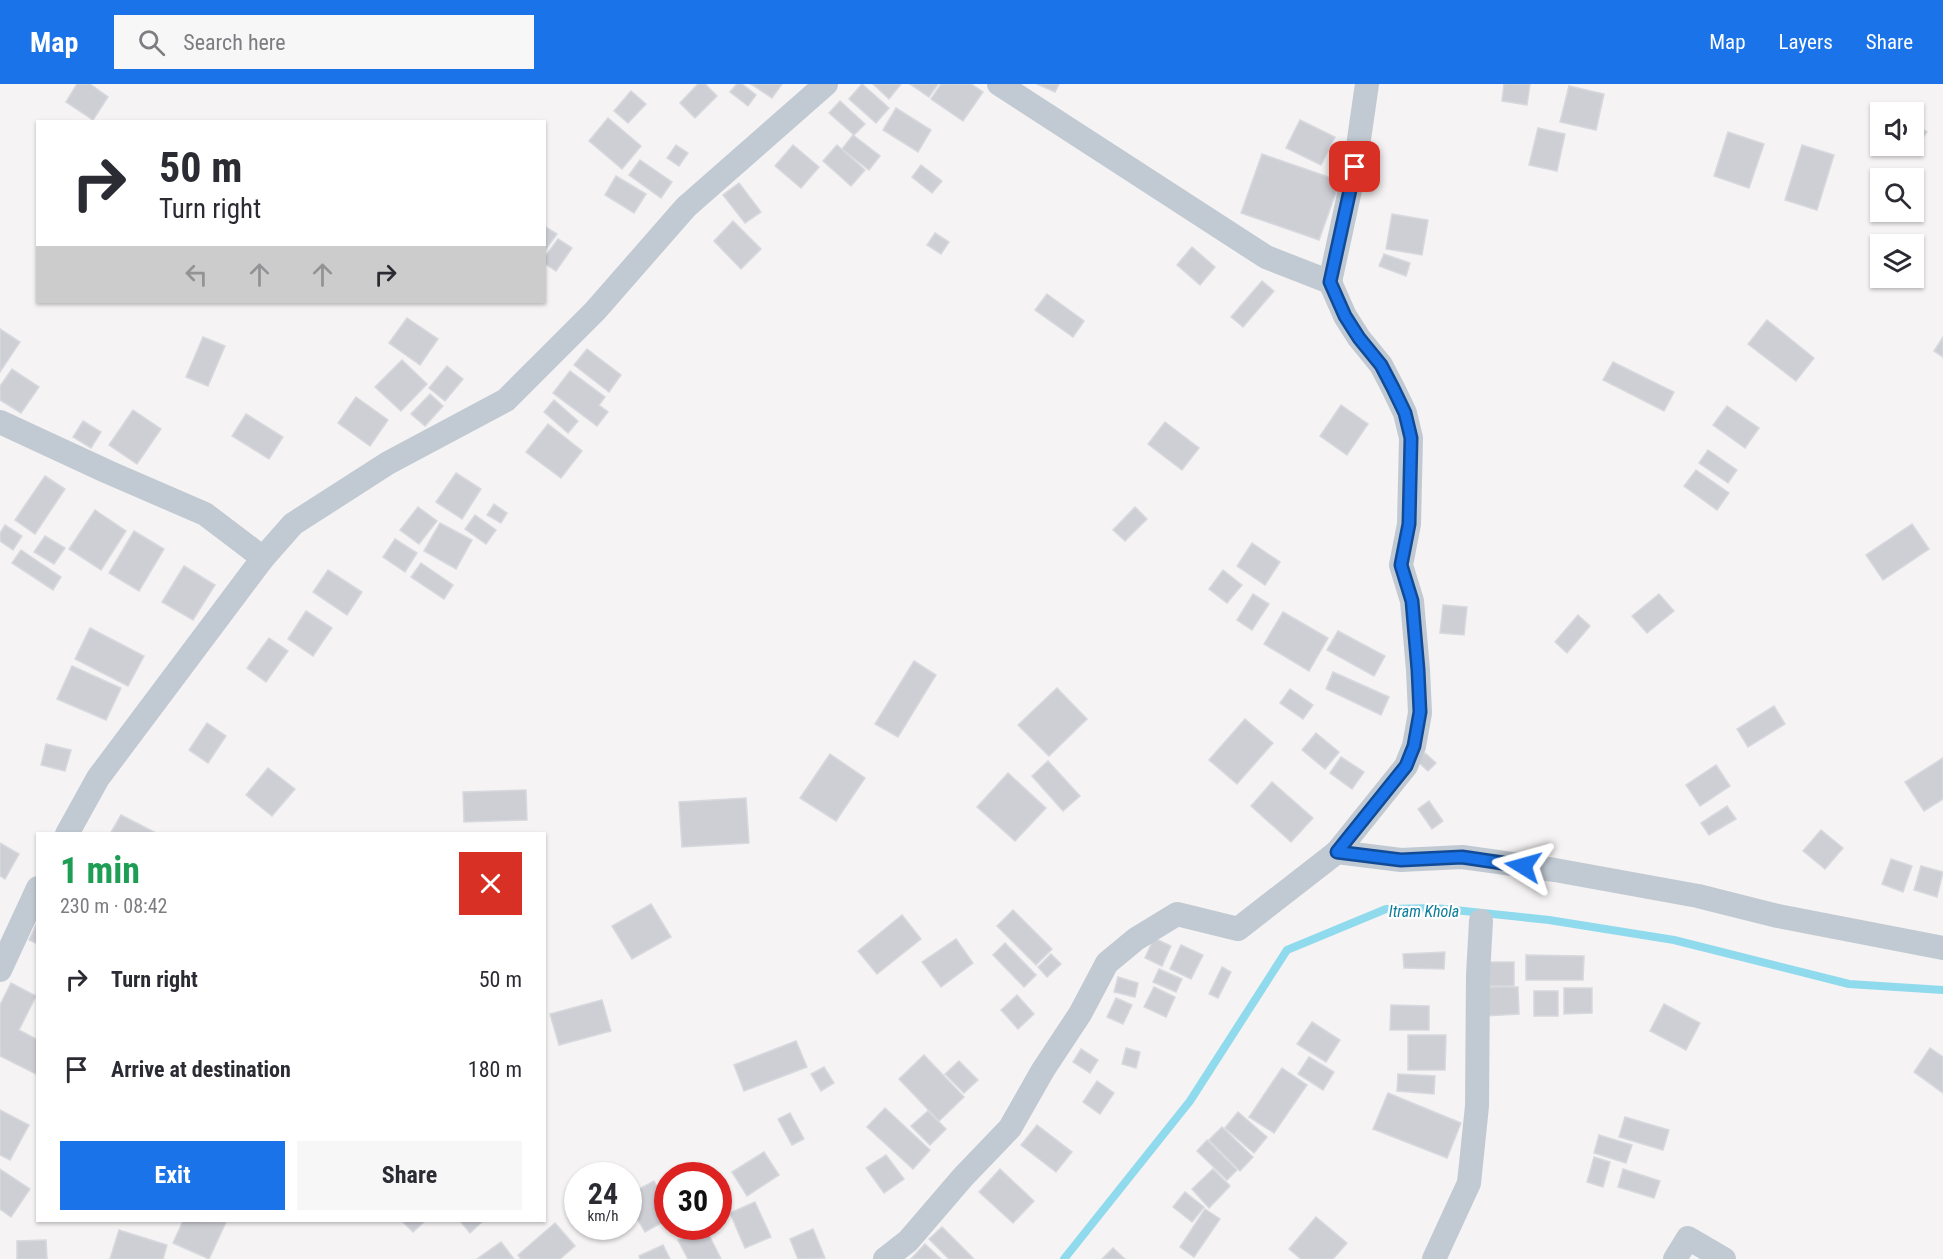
<!DOCTYPE html>
<html lang="en">
<head>
<meta charset="utf-8">
<style>
  body { margin:0; font-family:"Roboto Condensed",sans-serif; background:#f7f7f7; color:#2b2b33; height:100vh; display:flex; flex-direction:column; font-size:22px; white-space:nowrap }
  * { box-sizing:border-box; margin:0 }
  p { font-size:20px; color:#7c7c81 }
  .icon { flex:none; width:33px; height:33px; fill:none; stroke:currentColor; stroke-width:2; stroke-linecap:round; stroke-linejoin:round }
  .map { position:relative; flex:1; overflow:hidden }
  .sheet { position:absolute; left:36px; top:748px; width:510px; height:390px; display:flex; flex-direction:column; background:#fff; border-radius:0px; box-shadow:0 2px 4px #0004 }
  .sheet>* { flex:none }
  .banner { position:absolute; left:36px; top:36px; width:510px; height:183px; border-radius:0px; box-shadow:0 2px 4px #0004; background:#fff; color:#2b2b33; overflow:hidden }
  .buttons { position:absolute; left:1870px; top:18px; display:grid; gap:12px }
  .buttons a { display:grid; place-items:center; width:54px; height:54px; border-radius:0px; background:#fff; box-shadow:0 2px 4px #0004; font-size:30px }
  .speed { position:absolute; left:564px; top:1078px; display:flex; gap:12px; font-size:30px; font-weight:700; text-align:center }
  .speed>* { display:grid; place-content:center; width:78px; height:78px; border-radius:50%; background:#fff; box-shadow:0 2px 4px #0004; line-height:1 }
  .speed small { font-size:15px; font-weight:400 }
  .speed .limit { border:9px solid #d22; background:#fff; color:#111 }
  .pin { position:absolute; display:grid; place-items:center; width:51px; height:51px; color:#fff; margin:-26px; border-radius:12px; box-shadow:0 3px 9px #0006 }
  .me { position:absolute; width:66px; margin:-33px; rotate:278deg; stroke-linejoin:round; filter:drop-shadow(0 0 4px #0008) }
  .turn { display:flex; align-items:center; gap:21px; height:126px; padding:0 24px; font-size:27px }
  .turn .icon { width:78px; height:78px; stroke-width:2.5 }
  .turn b { display:block; font-size:42px; line-height:51px }
  .lanes { display:flex; align-items:center; height:57px; padding:0 24px; background:#0003; justify-content:center; gap:30px; direction:ltr }
  .lanes .off { opacity:.35 }
  .round { display:grid; place-items:center; flex:none; width:63px; height:63px; border-radius:0px; background:#f7f7f7 }
  .headline { display:flex; align-items:center; justify-content:space-between; height:102px; padding:0 24px }
  h1 { font-size:36px; font-weight:700; line-height:45px; color:#1e9e55 }
  .primary-button { display:flex; gap:12px; margin-top:auto; padding:12px 24px }
  .primary-button a { flex:1; height:69px; border-radius:0px; background:#1a73e8; color:#fff; font-size:24px; font-weight:700; line-height:69px; text-align:center }
  .primary-button a+a { background:#f7f7f7; color:#2b2b33 }
  ul { padding:0; list-style:none }
  li { display:flex; align-items:center; gap:18px; height:90px; padding:0 24px }
  li div { flex:1 }
  li b { display:block; font-size:22px }
  li em { font-style:normal }
  header { display:flex; align-items:center; gap:36px; box-sizing:border-box; height:84px; padding:0 30px; background:#1a73e8; color:#fff }
  header strong { font-size:28px }
  nav { display:flex; gap:33px; margin-inline-start:auto; font-size:21px }
  .search { width:420px; height:54px; background:#f7f7f7; display:flex; align-items:center; gap:15px; box-sizing:border-box; padding:0 21px; border-radius:0px; color:#7c7c81; font-size:22px }
  .map>svg:first-child { display:block }
</style>
</head>
<body>
<header>
<strong>Map</strong>
<div class="search"><svg class="icon" aria-label="search" viewBox="0 0 24 24"><circle cx="10" cy="10" r="6"/><path d="M15 15l6 6"/></svg>Search here</div>
<nav><a>Map</a><a>Layers</a><a>Share</a></nav>
</header>
<div class="map">
<svg width="1943" height="1175" viewBox="0 0 1943 1175">
  <rect width="100%" height="100%" fill="#f5f3f3"/>
  <g fill="none" stroke-linecap="round" stroke-linejoin="round">
    <path stroke="#90daee" stroke-width="8" d="M1064,1175L1190,1017L1287,866L1386,825L1435,824L1549,836L1674,856L1849,900L1943,906"/>
  </g>
  <g fill="#cdcfd5" stroke="#d7d9de" stroke-width="1.5">
    <path d="M77,0H90L108,13L93,36L66,18Z"/>
    <path d="M698,0H705L717,12L695,34L680,19Z"/>
    <path d="M737,0H742L756,11L748,22L730,8Z"/>
    <path d="M751,0H782L772,14Z"/>
    <path d="M862,0L889,24L876,39L849,15Z"/>
    <path d="M873,0H901L889,15Z"/>
    <path d="M910,0H938L929,13Z"/>
    <path d="M941,0H971L983,8L963,37L931,15Z"/>
    <path d="M1037,0H1059L1055,8Z"/>
    <path d="M1504,0H1530L1527,21L1502,17Z"/>
    <path d="M1569,2L1604,10L1596,46L1560,38Z"/>
    <path d="M631,7L646,20L628,39L614,27Z"/>
    <path d="M840,17L865,40L854,51L829,29Z"/>
    <path d="M896,24L931,46L918,68L883,46Z"/>
    <path d="M608,34L641,62L622,85L589,57Z"/>
    <path d="M1300,36L1335,53L1321,81L1286,64Z"/>
    <path d="M1914,39L1927,48L1914,66L1908,62H1914Z"/>
    <path d="M1538,44L1565,50L1557,87L1529,81Z"/>
    <path d="M1728,48L1764,60L1749,104L1714,92Z"/>
    <path d="M853,51L880,72L869,86L842,65Z"/>
    <path d="M676,61L688,69L679,82L667,74Z"/>
    <path d="M793,61L819,83L801,104L775,82Z"/>
    <path d="M837,61L865,86L851,102L823,77Z"/>
    <path d="M1802,61L1834,71L1817,126L1785,116Z"/>
    <path d="M1262,70L1340,97L1319,156L1241,129Z"/>
    <path d="M640,76L672,98L661,114L629,91Z"/>
    <path d="M921,81L942,97L932,109L912,93Z"/>
    <path d="M616,92L646,110L634,129L605,111Z"/>
    <path d="M739,99L761,128L745,139L723,111Z"/>
    <path d="M1392,130L1428,136L1422,171L1386,165Z"/>
    <path d="M733,137L761,165L741,185L714,157Z"/>
    <path d="M544,142L557,150L544,168Z"/>
    <path d="M935,149L949,158L941,170L927,161Z"/>
    <path d="M558,155L572,164L556,187L544,179V174Z"/>
    <path d="M1192,163L1215,183L1200,201L1177,181Z"/>
    <path d="M1384,170L1410,179L1406,192L1379,182Z"/>
    <path d="M1262,197L1274,207L1243,243L1231,233Z"/>
    <path d="M1047,210L1084,237L1073,253L1035,226Z"/>
    <path d="M407,234L438,255L420,281L389,259Z"/>
    <path d="M1767,236L1814,274L1796,297L1748,260Z"/>
    <path d="M0,245L20,258L0,288Z"/>
    <path d="M203,253L225,262L208,302L186,293Z"/>
    <path d="M1943,253V273L1934,267Z"/>
    <path d="M587,265L621,291L609,308L574,281Z"/>
    <path d="M402,276L427,300L401,327L375,303Z"/>
    <path d="M1613,278L1674,308L1664,327L1603,296Z"/>
    <path d="M447,282L463,295L445,317L429,304Z"/>
    <path d="M12,285L39,303L21,329L0,316V302Z"/>
    <path d="M570,287L605,313L599,321L608,328L597,342L553,309Z"/>
    <path d="M430,310L443,322L425,342L411,330Z"/>
    <path d="M356,313L388,336L370,362L338,339Z"/>
    <path d="M554,316L578,337L568,349L544,328Z"/>
    <path d="M1341,321L1368,340L1347,371L1320,352Z"/>
    <path d="M1727,322L1759,344L1745,364L1713,341Z"/>
    <path d="M133,326L161,345L137,380L109,361Z"/>
    <path d="M246,330L283,353L269,375L232,352Z"/>
    <path d="M83,337L101,348L91,364L73,353Z"/>
    <path d="M1165,338L1199,364L1182,386L1148,360Z"/>
    <path d="M548,340L582,367L561,394L526,368Z"/>
    <path d="M1708,366L1737,386L1728,399L1699,379Z"/>
    <path d="M1696,386L1729,409L1717,426L1684,402Z"/>
    <path d="M456,389L481,405L462,435L436,418Z"/>
    <path d="M45,392L65,405L35,450L15,436Z"/>
    <path d="M494,420L507,429L501,439L487,431Z"/>
    <path d="M418,423L437,437L419,460L400,446Z"/>
    <path d="M1135,423L1147,435L1125,457L1113,446Z"/>
    <path d="M95,426L126,447L101,486L69,465Z"/>
    <path d="M475,431L496,446L486,460L465,445Z"/>
    <path d="M440,439L472,456L456,485L424,467Z"/>
    <path d="M1912,440L1929,465L1883,496L1866,471Z"/>
    <path d="M5,441L22,452L13,466L0,457V449Z"/>
    <path d="M134,447L164,465L139,507L109,489Z"/>
    <path d="M45,452L65,464L54,480L34,468Z"/>
    <path d="M395,455L417,469L405,488L383,473Z"/>
    <path d="M1252,459L1280,478L1265,501L1237,482Z"/>
    <path d="M21,466L61,493L53,506L12,479Z"/>
    <path d="M421,479L453,501L444,515L411,493Z"/>
    <path d="M184,482L215,501L193,536L162,518Z"/>
    <path d="M328,486L362,508L347,531L313,508Z"/>
    <path d="M1223,486L1242,501L1227,519L1209,505Z"/>
    <path d="M1253,510L1269,520L1252,546L1237,536Z"/>
    <path d="M1659,510L1674,527L1647,549L1632,532Z"/>
    <path d="M1443,521L1467,523L1464,551L1440,549Z"/>
    <path d="M306,527L332,544L313,572L288,555Z"/>
    <path d="M1283,528L1328,554L1309,587L1264,560Z"/>
    <path d="M1578,531L1590,542L1567,569L1555,558Z"/>
    <path d="M90,544L144,572L128,602L75,575Z"/>
    <path d="M1338,547L1385,572L1374,592L1327,566Z"/>
    <path d="M269,554L288,567L266,598L247,584Z"/>
    <path d="M914,577L936,591L898,653L875,640Z"/>
    <path d="M72,582L121,604L106,636L57,615Z"/>
    <path d="M1333,588L1389,613L1381,631L1326,605Z"/>
    <path d="M1057,604L1087,635L1049,672L1018,641Z"/>
    <path d="M1290,605L1313,621L1303,635L1280,619Z"/>
    <path d="M1774,622L1785,640L1748,663L1737,645Z"/>
    <path d="M1245,635L1273,659L1237,700L1209,676Z"/>
    <path d="M207,639L226,652L208,679L189,666Z"/>
    <path d="M1316,649L1339,668L1325,685L1302,666Z"/>
    <path d="M46,660L71,666L65,687L41,681Z"/>
    <path d="M1425,669L1436,679L1428,687L1418,678Z"/>
    <path d="M830,670L865,694L836,737L800,714Z"/>
    <path d="M1341,673L1364,688L1352,705L1330,689Z"/>
    <path d="M1943,674V715L1924,727L1905,698Z"/>
    <path d="M1048,677L1080,712L1063,727L1032,692Z"/>
    <path d="M1716,681L1730,702L1700,722L1686,701Z"/>
    <path d="M268,684L295,705L272,732L246,711Z"/>
    <path d="M1008,689L1046,724L1015,757L977,723Z"/>
    <path d="M1272,698L1313,734L1291,758L1251,722Z"/>
    <path d="M526,706L527,736L464,738L463,708Z"/>
    <path d="M746,714L749,759L682,763L679,718Z"/>
    <path d="M1429,717L1443,737L1432,745L1418,725Z"/>
    <path d="M1727,722L1736,735L1709,751L1701,739Z"/>
    <path d="M121,731L158,750H110Z"/>
    <path d="M1821,746L1843,764L1825,785L1803,767Z"/>
    <path d="M0,759L19,770L5,795L0,792Z"/>
    <path d="M1891,775L1912,782L1903,808L1882,800Z"/>
    <path d="M1921,782L1943,788L1937,813L1914,806Z"/>
    <path d="M651,820L671,853L632,875L612,842Z"/>
    <path d="M1013,826L1052,865L1036,881L997,842Z"/>
    <path d="M902,831L921,855L877,890L858,867Z"/>
    <path d="M38,837V860L29,856Z"/>
    <path d="M1154,854L1171,862L1162,882L1145,874Z"/>
    <path d="M956,855L973,879L941,903L922,878Z"/>
    <path d="M1005,859L1036,891L1024,903L993,871Z"/>
    <path d="M1181,861L1203,871L1191,895L1170,885Z"/>
    <path d="M1445,868L1444,885L1404,884L1403,870Z"/>
    <path d="M1051,870L1061,880L1047,893L1038,883Z"/>
    <path d="M1526,871L1584,872L1583,896H1526Z"/>
    <rect x="1482" y="878" width="32" height="24"/>
    <path d="M1222,883L1231,888L1218,914L1209,910Z"/>
    <path d="M1159,885L1182,895L1176,908L1153,898Z"/>
    <path d="M1118,893L1138,899L1135,913L1114,908Z"/>
    <path d="M11,899L36,912L19,946L38,956V991L0,972V921Z"/>
    <path d="M1154,903L1175,913L1166,933L1144,923Z"/>
    <path d="M1484,903H1518L1519,930L1485,932Z"/>
    <path d="M1564,904H1592V929L1564,930Z"/>
    <rect x="1534" y="907" width="24" height="25"/>
    <path d="M1017,911L1034,930L1018,945L1001,926Z"/>
    <path d="M1116,914L1132,921L1123,940L1107,933Z"/>
    <path d="M602,916L611,947L559,961L550,930Z"/>
    <path d="M1664,920L1700,939L1686,966L1650,947Z"/>
    <path d="M1391,921L1429,922V946H1390Z"/>
    <path d="M1312,938L1340,956L1326,978L1297,960Z"/>
    <path d="M1408,951H1446L1445,986H1408Z"/>
    <path d="M796,957L807,983L744,1007L734,981Z"/>
    <path d="M1126,964L1140,968L1136,984L1122,980Z"/>
    <path d="M1930,964L1943,973V1009L1914,988Z"/>
    <path d="M1081,965L1098,976L1090,989L1073,978Z"/>
    <path d="M924,971L964,1013L939,1037L899,995Z"/>
    <path d="M1309,973L1334,988L1323,1006L1298,990Z"/>
    <path d="M959,977L978,996L964,1009L945,990Z"/>
    <path d="M824,983L834,999L821,1007L811,990Z"/>
    <path d="M1282,984L1307,1001L1274,1049L1249,1033Z"/>
    <path d="M1398,990L1435,992L1434,1010L1397,1007Z"/>
    <path d="M1097,997L1114,1009L1100,1030L1083,1018Z"/>
    <path d="M1388,1009L1461,1039L1447,1074L1373,1045Z"/>
    <path d="M885,1024L930,1066L913,1085L867,1043Z"/>
    <path d="M0,1026L29,1041L10,1076L0,1071Z"/>
    <path d="M928,1027L946,1045L930,1061L911,1042Z"/>
    <path d="M1238,1028L1267,1053L1254,1069L1225,1044Z"/>
    <path d="M790,1029L804,1055L792,1061L778,1035Z"/>
    <path d="M1625,1033L1669,1046L1663,1066L1619,1053Z"/>
    <path d="M1037,1041L1072,1068L1056,1088L1021,1061Z"/>
    <path d="M1222,1043L1253,1073L1240,1087L1209,1056Z"/>
    <path d="M1599,1051L1632,1061L1626,1079L1594,1069Z"/>
    <path d="M1207,1056L1237,1086L1227,1096L1197,1067Z"/>
    <path d="M764,1068L779,1091L747,1112L732,1088Z"/>
    <path d="M886,1071L904,1095L884,1109L866,1084Z"/>
    <path d="M1594,1073L1610,1078L1603,1103L1587,1098Z"/>
    <path d="M708,1083L713,1092H692Z"/>
    <path d="M0,1085L30,1105L11,1133L0,1125Z"/>
    <path d="M1000,1085L1034,1117L1013,1139L979,1108Z"/>
    <path d="M1213,1085L1230,1102L1209,1124L1192,1105Z"/>
    <path d="M1623,1085L1660,1097L1654,1114L1618,1103Z"/>
    <path d="M654,1097L668,1122V1135L645,1148L628,1119V1111Z"/>
    <path d="M1185,1108L1204,1123L1192,1138L1173,1123Z"/>
    <path d="M755,1118L771,1153L745,1164L730,1129Z"/>
    <path d="M1205,1125L1220,1135L1194,1173L1180,1163Z"/>
    <path d="M1316,1133L1347,1159L1333,1175H1301L1289,1165Z"/>
    <path d="M183,1137L226,1138L209,1175L173,1159Z"/>
    <path d="M402,1137H425L413,1148Z"/>
    <path d="M460,1137H483L470,1149Z"/>
    <path d="M555,1139L575,1162L560,1175H521L518,1171Z"/>
    <path d="M705,1143L721,1175H688L678,1156Z"/>
    <path d="M942,1143L973,1174L971,1175H949L929,1155Z"/>
    <path d="M813,1145L825,1174L798,1175L790,1155Z"/>
    <path d="M119,1146L167,1161L163,1175H110Z"/>
    <path d="M46,1156L47,1175H17V1157Z"/>
    <path d="M501,1158L514,1175H477Z"/>
    <path d="M925,1160L941,1175H911Z"/>
    <path d="M663,1161L670,1175H640L639,1172Z"/>
    <path d="M1113,1164L1125,1175H1102Z"/>
  </g>
  <g fill="none" stroke-linecap="round" stroke-linejoin="round">
    <g stroke="#c1cad2" stroke-width="24">
      <path d="M999,0L1266,173L1330,198L1345,232L1359,254L1381,281L1393,304L1405,329L1411,354L1409,440L1401,481L1412,517L1418,586L1420,629L1414,662L1406,682L1337,768"/>
      <path d="M1330,198L1355,83L1367,0"/>
      <path d="M0,338L108,388L205,430L263,474"/>
      <path d="M67,750L98,694L263,474L293,440L388,379L506,316L595,227L686,123L826,0"/>
      <path d="M0,886L38,804"/>
      <path d="M885,1175L908,1157L963,1093L1010,1044L1043,986L1080,930L1107,879L1136,855L1177,830L1238,845L1337,768L1401,776L1462,773L1555,786L1698,812L1778,832L1943,864"/>
      <path d="M1434,1175L1469,1099L1477,1022L1478,891L1481,837"/>
      <path d="M1675,1175L1688,1154L1724,1175"/>
    </g>
  </g>
  <g fill="none" stroke-linecap="round" stroke-linejoin="round">
    <g stroke="#114b97" stroke-width="15">
      <path id="route" d="M1355,83L1330,198L1345,232L1359,254L1381,281L1393,304L1405,329L1411,354L1409,440L1401,481L1412,517L1418,586L1420,628L1414,662L1406,682L1337,768L1401,776L1462,773L1523,782"/>
    </g>
    <use href="#route" stroke="#1a73e8" stroke-width="10"/>
  </g>
  <g text-anchor="middle" dominant-baseline="central" stroke-width="4.5" stroke-linejoin="round" paint-order="stroke">
    <g font-size="16" font-style="italic" fill="#0c7c9b" stroke="#fff">
      <text x="1424" y="827">Itram Khola</text>
    </g>
  </g>
</svg>
<div class="buttons">
<a><svg class="icon" aria-label="sound" viewBox="0 0 24 24"><path d="M4 9h4l5-4v14l-5-4H4zM17 9q2 3 0 6"/></svg></a>
<a><svg class="icon" aria-label="search" viewBox="0 0 24 24"><circle cx="10" cy="10" r="6"/><path d="M15 15l6 6"/></svg></a>
<a><svg class="icon" aria-label="layers" viewBox="0 0 24 24"><path d="M12 4l9 5-9 5-9-5zM3 14l9 5 9-5"/></svg></a>
</div>
<div class="speed"><div>24<small>km/h</small></div><div class="limit">30</div></div>
<div class="pin" style="left:1355px;top:83px;background:#d93025"><svg class="icon" aria-label="arrive" viewBox="0 0 24 24"><path d="M6 21V4h12l-3 4 3 4H6"/></svg></div>
<svg class="me" style="left:1523px;top:782px" viewBox="-20 -20 40 40"><path d="M0-17L14 15 0 8-14 15z" fill="#1a73e8" stroke="#fff" stroke-width="4"/></svg>
<div class="banner">
<div class="turn"><svg class="icon" aria-label="right" viewBox="0 0 24 24"><path d="M7 20v-9h11M14 6l5 5-5 5"/></svg><div><b>50 m</b>Turn right</div></div>
<div class="lanes"><svg class="icon off" aria-label="left" viewBox="0 0 24 24"><path d="M17 20v-9H6M10 6l-5 5 5 5"/></svg><svg class="icon off" aria-label="ahead" viewBox="0 0 24 24"><path d="M12 20V5M6 11l6-6 6 6"/></svg><svg class="icon off" aria-label="ahead" viewBox="0 0 24 24"><path d="M12 20V5M6 11l6-6 6 6"/></svg><svg class="icon" aria-label="right" viewBox="0 0 24 24"><path d="M7 20v-9h11M14 6l5 5-5 5"/></svg></div>
</div>
<section class="sheet">
<div class="headline"><div><h1>1 min</h1><p>230 m · 08:42</p></div><a class="round" style="background:#d93025;color:#fff"><svg class="icon" aria-label="close" viewBox="0 0 24 24"><path d="M6 6l12 12M18 6L6 18"/></svg></a></div>
<ul>
<li><svg class="icon" aria-label="right" viewBox="0 0 24 24"><path d="M7 20v-9h11M14 6l5 5-5 5"/></svg><div><b>Turn right</b></div><em>50 m</em></li>
<li><svg class="icon" aria-label="arrive" viewBox="0 0 24 24"><path d="M6 21V4h12l-3 4 3 4H6"/></svg><div><b>Arrive at destination</b></div><em>180 m</em></li>
</ul>
<div class="primary-button"><a>Exit</a><a>Share</a></div>
</section>
</div>
</body>
</html>
